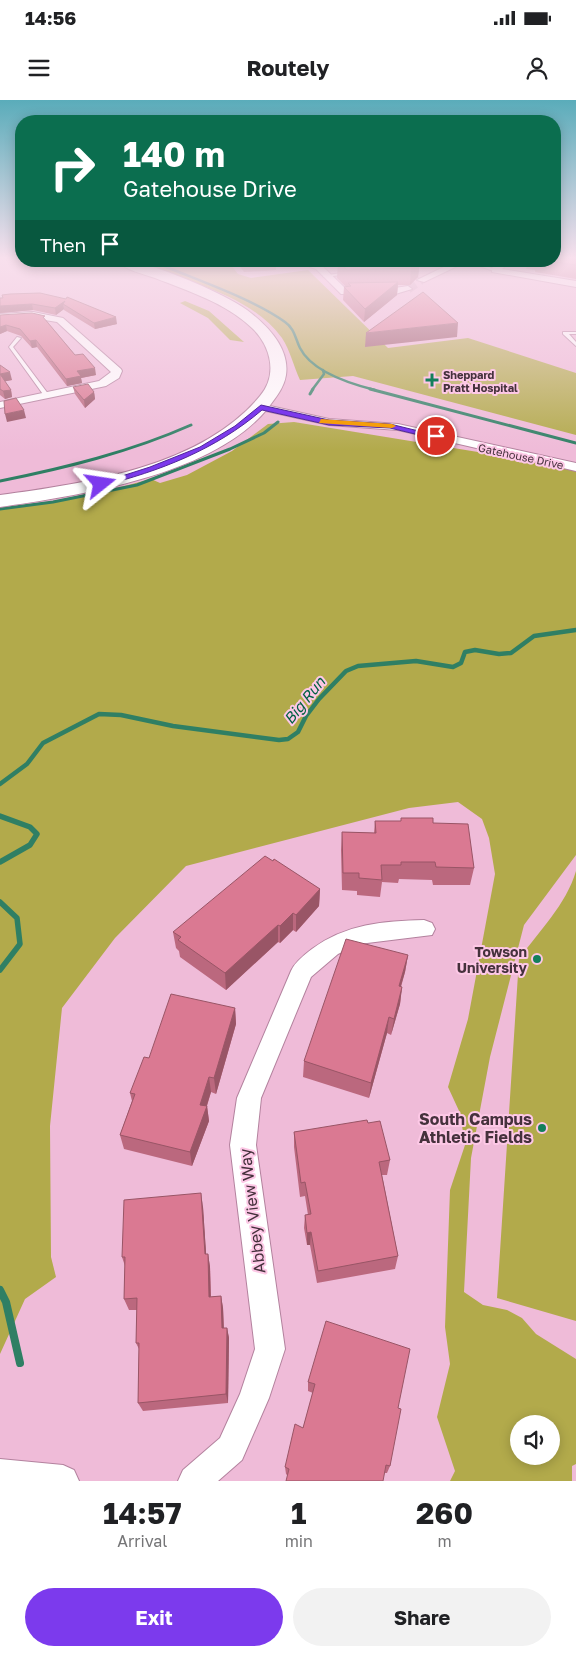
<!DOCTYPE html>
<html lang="en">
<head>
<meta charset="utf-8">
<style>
  body { margin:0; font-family:"Golos Text",sans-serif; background:#f2f2f2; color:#202124; height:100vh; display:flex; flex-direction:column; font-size:19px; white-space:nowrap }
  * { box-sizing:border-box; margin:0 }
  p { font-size:16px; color:#757577 }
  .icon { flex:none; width:28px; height:28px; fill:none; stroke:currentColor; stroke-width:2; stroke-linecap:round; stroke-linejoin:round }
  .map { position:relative; height:1381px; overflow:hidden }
  .panel { display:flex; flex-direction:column; background:#fff; flex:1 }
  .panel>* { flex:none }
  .top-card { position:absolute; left:15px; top:15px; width:546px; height:152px; border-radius:20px; box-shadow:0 2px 12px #0003; background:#0b6e4f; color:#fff; overflow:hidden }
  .fabs { position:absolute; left:510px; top:1315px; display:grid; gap:10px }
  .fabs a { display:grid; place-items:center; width:50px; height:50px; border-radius:50%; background:#fff; box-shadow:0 2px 12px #0003; font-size:25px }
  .pin { position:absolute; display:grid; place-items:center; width:42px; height:42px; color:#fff; margin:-21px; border:2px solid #fff; border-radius:50%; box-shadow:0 1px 5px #0007 }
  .me { position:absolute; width:55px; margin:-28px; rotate:75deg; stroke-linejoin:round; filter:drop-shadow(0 0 4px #0008) }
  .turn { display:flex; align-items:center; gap:18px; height:105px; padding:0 25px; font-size:22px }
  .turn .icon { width:65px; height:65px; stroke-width:2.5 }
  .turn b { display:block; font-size:35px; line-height:42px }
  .then { display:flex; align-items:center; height:48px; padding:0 25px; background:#0003; gap:10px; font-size:19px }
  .eta { display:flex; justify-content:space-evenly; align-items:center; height:85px; text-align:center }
  .eta b { font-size:30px; font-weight:700; line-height:35px }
  .button { display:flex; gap:10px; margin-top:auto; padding:10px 25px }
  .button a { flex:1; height:58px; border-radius:30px; background:#7c3aed; color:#fff; font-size:20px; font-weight:700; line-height:58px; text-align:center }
  .button a+a { background:#f2f2f2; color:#202124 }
  .status { display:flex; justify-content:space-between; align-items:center; height:35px; padding:0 25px; background:#fff; direction:ltr }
  .status svg { height:14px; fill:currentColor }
  header { display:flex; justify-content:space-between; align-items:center; height:65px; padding:0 25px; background:#fff; font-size:22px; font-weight:700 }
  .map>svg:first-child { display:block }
</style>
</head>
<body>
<div class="status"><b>14:56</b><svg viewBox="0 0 49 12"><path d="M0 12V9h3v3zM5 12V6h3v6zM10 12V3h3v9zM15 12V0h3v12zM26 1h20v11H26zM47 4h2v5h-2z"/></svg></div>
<header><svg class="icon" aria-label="menu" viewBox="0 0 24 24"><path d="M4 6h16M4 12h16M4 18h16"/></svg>Routely<svg class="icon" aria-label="person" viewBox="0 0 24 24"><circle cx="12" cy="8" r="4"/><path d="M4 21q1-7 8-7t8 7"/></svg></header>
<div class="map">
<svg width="576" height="1381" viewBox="0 0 576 1381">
  <rect width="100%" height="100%" fill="#efbbd8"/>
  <g fill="#b2aa4b" fill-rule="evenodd">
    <path d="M139,161H228L238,174L251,178L308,170L388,248L468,238L576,273V335L353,276L300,280C294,267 290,250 282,238C249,193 187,184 139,161Z"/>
    <path d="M185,201L209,211L244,242L230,240L208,218L180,203Z"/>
    <path d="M294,322L484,353L576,371V755L524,825L490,957L471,1058L464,1192L483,1205L507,1210L522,1218L536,1234L576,1259V1364L572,1366V1381H450L455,1371L437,1317L450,1264L445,1227L450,1090L465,1045L460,1013L448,987L468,919L495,774L489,738L482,719L458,702L409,708L186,766L115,838L62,908L50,1026L51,1157L56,1177L25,1199L0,1254V410L83,397L151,379L160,383L187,375L232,351L268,324ZM519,1324H551V1356H519Z"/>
    <path d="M576,771V1221L497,1198L519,859C539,831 566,805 576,771Z"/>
  </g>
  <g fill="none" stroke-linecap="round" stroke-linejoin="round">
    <g stroke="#2f7f64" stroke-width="2.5">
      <path d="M152,161C191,178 252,198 285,222C295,229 295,238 300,248C312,272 351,284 375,290"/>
      <path d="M312,290L324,274L323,270"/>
    </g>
    <g stroke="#2f7f64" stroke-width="3">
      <path d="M370,289L576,343"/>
      <path d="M310,294L313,289"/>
      <path d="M0,381C65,368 130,352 191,325"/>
      <path d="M0,409L53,402L137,385L230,349L264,333L278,322"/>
    </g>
    <path stroke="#2f7f64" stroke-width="4.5" d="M0,684L27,664L43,643L99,614L121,615L173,626L279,640L288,639L298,632L306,616L319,599L346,571L358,566L416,561L453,567L461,563L465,552L475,550L499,554L511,553L534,536L576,530"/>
    <g stroke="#2f7f64" stroke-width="5.5">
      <path d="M0,716L30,727L37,734L30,745L0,762"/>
      <path d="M0,802L17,818L20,844L0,870"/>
    </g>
    <path stroke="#2f7f64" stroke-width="8" d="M0,1190L6,1202L20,1263"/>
    <path stroke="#cd9fb9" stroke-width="9" stroke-dasharray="9 5" stroke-linecap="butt" d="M408,189L421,180"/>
    <g stroke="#b3829e" stroke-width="2">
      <g id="service">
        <path d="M292,161H299L319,168L316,169Z"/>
        <path d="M358,161H362L365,164L349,174L325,177L323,176L347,172L361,164Z"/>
        <path d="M464,161H471L497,170L494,171Z"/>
        <path d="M563,232H576V234H569L576,242V246L563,234Z"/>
        <path d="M17,237L21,238L13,247L49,295V297H45L9,247Z"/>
      </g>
    </g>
    <g stroke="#b3829e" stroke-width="2">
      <g id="minor">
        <path d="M308,161H317L346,189C367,188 388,190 408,186L412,189L392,195L341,194Z"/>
        <path d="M456,161H468L424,182L417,180Z"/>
        <path d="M501,161H511L502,169L576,181V187L492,172V168Z"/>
        <path d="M33,212L63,218L121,269L122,271L119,278L106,286L0,308V302L99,281L111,272L57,222L33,218L0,220V214Z"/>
        <path d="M261,304L329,319L398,324L576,363V371L398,330L329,325L257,309V305Z"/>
        <path d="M424,820L432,823L435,829L432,835L359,844L338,854L311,877L261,998L256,1045L285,1249L269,1298L242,1360L218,1381H178L183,1370L220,1338L240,1294L255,1249L230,1045L237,998L291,871C295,862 304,855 312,849C346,824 383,821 424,820Z"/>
        <path d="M0,1359L63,1365L74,1370L79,1381H0Z"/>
      </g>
    </g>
    <g stroke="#b3829e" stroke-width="2">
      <path id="primary" d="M117,161C123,161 130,160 136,162C167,170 221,192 247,210C267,225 290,248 286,275C284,288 276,297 268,308C214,375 82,395 0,407V395C87,383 201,367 260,296C278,275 271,246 252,228C226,203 188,191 155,178C144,174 125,170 117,161Z"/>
    </g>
    <use href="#service" fill="#fff" fill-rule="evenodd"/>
    <use href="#minor" fill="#fff" fill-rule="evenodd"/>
    <use href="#primary" fill="#fff" fill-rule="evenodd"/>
  </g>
  <g fill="#bb687e">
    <path d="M576,157V179L535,172V170L526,169L528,161H555Z"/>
    <path d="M236,161H276V170L244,172Z"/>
    <path d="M338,161H420L418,177L410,185H398L397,195L364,222L343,200L344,187H346L337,178Z"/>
    <path d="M40,193L117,224L95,229L64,210V209L56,215L33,210L0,213V198Z"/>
    <path d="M0,215L46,220L75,255L96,275L81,278L82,283L67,286L37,247L32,248L21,236L7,231L0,234Z"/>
    <path d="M0,265L12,280L5,281L11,290L12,297L5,299L0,295Z"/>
    <path d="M73,287L94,292L95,299L85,308L75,294Z"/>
    <path d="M401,718L433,723L474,768L470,785H433L432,780L399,779L398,783L382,782L380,797L357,795V791L342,790L341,750L342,732L374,733L375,721H401Z"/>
    <path d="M320,789L319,806L296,832L293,830L280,843L278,842L226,890L180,857L179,851L176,848L173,832Z"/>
    <path d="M408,855L405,872L401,887H402L400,904L391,935L387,933L369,998L303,977L304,961Z"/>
    <path d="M235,908L236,924L216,994L211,992L207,1006L209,1021L192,1066L124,1049L120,1035L132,1001L130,993L149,958Z"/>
    <path d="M368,1023L390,1060L387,1075H382L398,1156L395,1169L317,1183L310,1145H307L304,1128L305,1115H308L305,1096L300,1097L294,1047V1032Z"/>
    <path d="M203,1107L206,1154H208L210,1167L211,1197L221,1196L223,1208L224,1228H227L229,1238L228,1303L143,1311L138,1303L139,1249L136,1243L137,1210H129L124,1199L125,1166L122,1157Z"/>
    <path d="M308,1282L398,1308L390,1366L387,1373H384L287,1375L286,1374L285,1367L303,1328L313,1293L308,1291Z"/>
  </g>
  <g fill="#956">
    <path d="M419,161H420L418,177L410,185L411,168Z"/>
    <path d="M398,182L397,195L364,222L365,209Z"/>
    <path d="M65,201L63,204L64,209L56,215L55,208Z"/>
    <path d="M32,204L33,210L0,213V206Z"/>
    <path d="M116,217L117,224L95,229L94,223Z"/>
    <path d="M458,223L457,237L365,247L366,233Z"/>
    <path d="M6,225L7,231L0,234V227Z"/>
    <path d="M36,240L37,247L32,248L30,241Z"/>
    <path d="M95,268L96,275L81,278L82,283L67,286L66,279L77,271Z"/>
    <path d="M10,272L12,280L2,282L0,274Z"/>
    <path d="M11,290L12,297L5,299L3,291Z"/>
    <path d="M94,292L95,299L85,308L84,300Z"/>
    <path d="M24,310L26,318L7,322L5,314Z"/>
    <path d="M320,789L319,806L296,832V815Z"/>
    <path d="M293,813V830L280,843V826Z"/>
    <path d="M278,825V842L226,890L225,873Z"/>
    <path d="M408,855L405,872L396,902L399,886Z"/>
    <path d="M402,887L400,904L391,935L394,919Z"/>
    <path d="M235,908L236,924L216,994L214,978Z"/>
    <path d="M389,917L387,933L369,998L371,983Z"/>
    <path d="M209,977L211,992L206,1008L207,1006L209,1021L192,1066L190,1052L200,1005Z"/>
    <path d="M201,1093L203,1107L207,1167L205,1154Z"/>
    <path d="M311,1132L310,1145H307V1133Z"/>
    <path d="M208,1154L210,1167L211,1209L209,1197Z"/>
    <path d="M221,1196L223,1208L224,1239L222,1228Z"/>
    <path d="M227,1228L229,1238L228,1303L226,1294Z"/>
  </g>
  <g fill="#da7992" stroke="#956">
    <path d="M555,157H576V165L548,161H555Z"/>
    <path d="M338,161H419L411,168L347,170Z"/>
    <path d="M398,182L365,209L344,187L351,186L348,183Z"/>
    <path d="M423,192L458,223L366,233Z"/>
    <path d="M40,193L66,199L67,197L116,217L94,223L63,204L65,201L55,208L32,204L0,206V198H3L2,195L10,194Z"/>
    <path d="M32,213L45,216L43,217L75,255L83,254L95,268L77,271L81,276L66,279L36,240L30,241L20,229L6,225L0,227V215Z"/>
    <path d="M0,265L10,272L0,274Z"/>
    <path d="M0,274L11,290L3,291L0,289Z"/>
    <path d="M88,284L94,292L84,300L73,287Z"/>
    <path d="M16,298L24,310L5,314L4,301Z"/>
    <path d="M401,718H433V723L468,724L474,768L436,767L435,762H401V765H381L382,780L359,778V773H343L342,732L376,733L375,721H401Z"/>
    <path d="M265,756L273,761L274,759L320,789L296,815L293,813L280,826L278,825L225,873L178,840L181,837L173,832Z"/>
    <path d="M346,839L408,855L399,886L402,887L394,919L389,917L371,983L304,961Z"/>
    <path d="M171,894L235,908L214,978L209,977L200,1005L207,1006L190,1052L120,1035L135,994L130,993L144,957L149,958Z"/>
    <path d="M367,1020L368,1023L380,1021L390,1060L379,1062L398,1156L318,1171L311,1132L307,1133L305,1115L311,1114L305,1082L301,1083L294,1032Z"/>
    <path d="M201,1093L205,1154H208L209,1197L221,1196L222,1228H227L226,1294L138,1303L139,1243H136L137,1198L124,1199L125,1157H122L124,1100Z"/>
    <path d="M326,1221L410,1249L398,1308L401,1309L390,1366L386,1365L383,1381H286L289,1369L285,1367L295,1324L303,1328L315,1284L308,1282Z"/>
  </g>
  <linearGradient id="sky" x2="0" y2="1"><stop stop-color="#5aacba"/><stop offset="0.45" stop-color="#f8e0ed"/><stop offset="1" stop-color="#f8e0ed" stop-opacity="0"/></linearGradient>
  <rect width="576" height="351" fill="url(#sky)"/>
  <path fill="#7c3aed" stroke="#51269a" d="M261,305L329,320L390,324L439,336L436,339L390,328L329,325L262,310C215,350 160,371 101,386L97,384L150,367L200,347L235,326Z"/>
  <path fill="#f59e0b" d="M321,319L392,324L396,326L392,328L319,323Z"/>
  <g fill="#137f5b" stroke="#fdc8e6" stroke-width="2">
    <path d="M429.5 272.5h5v5h5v5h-5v5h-5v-5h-5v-5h5z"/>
    <circle cx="537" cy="859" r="5"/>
    <circle cx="542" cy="1028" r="5"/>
  </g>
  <g text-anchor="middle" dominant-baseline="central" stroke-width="4" stroke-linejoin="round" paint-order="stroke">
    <g font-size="11" font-weight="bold" fill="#45313c" stroke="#fdc8e6" text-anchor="start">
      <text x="443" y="274">Sheppard<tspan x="443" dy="13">Pratt Hospital</tspan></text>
    </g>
    <g font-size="11" fill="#45313c" stroke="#fdc8e6">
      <text transform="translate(521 356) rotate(12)">Gatehouse Drive</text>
    </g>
    <g font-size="14" font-weight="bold" fill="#45313c" stroke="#fdc8e6" text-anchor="end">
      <text x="527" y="851">Towson<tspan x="527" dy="16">University</tspan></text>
    </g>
    <g font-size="15" font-style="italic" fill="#026143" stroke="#fdc8e6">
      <text transform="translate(304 600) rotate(-51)">Big Run</text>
    </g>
    <g font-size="16" font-weight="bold" fill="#45313c" stroke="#fdc8e6" text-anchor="end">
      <text x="532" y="1019">South Campus<tspan x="532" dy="18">Athletic Fields</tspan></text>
    </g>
    <g font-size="16" fill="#45313c" stroke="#fdc8e6">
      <text transform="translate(252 1111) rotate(-97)">Abbey View Way</text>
    </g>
  </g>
</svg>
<div class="fabs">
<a><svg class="icon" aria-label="sound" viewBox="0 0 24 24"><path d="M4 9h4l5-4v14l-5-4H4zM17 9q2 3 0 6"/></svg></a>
</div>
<div class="pin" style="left:436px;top:336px;background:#d93025"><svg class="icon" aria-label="arrive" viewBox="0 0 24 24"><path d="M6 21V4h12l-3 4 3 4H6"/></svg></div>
<svg class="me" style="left:101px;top:384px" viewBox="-20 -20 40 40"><path d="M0-17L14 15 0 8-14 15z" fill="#7c3aed" stroke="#fff" stroke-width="4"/></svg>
<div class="top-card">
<div class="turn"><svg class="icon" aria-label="right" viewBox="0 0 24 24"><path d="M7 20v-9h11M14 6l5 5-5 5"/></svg><div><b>140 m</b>Gatehouse Drive</div></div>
<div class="then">Then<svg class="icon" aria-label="arrive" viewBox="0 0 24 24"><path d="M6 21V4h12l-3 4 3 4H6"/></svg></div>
</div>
</div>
<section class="panel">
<div class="eta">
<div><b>14:57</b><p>Arrival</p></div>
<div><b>1</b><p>min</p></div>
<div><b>260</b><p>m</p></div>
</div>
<div class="button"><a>Exit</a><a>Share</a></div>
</section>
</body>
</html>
